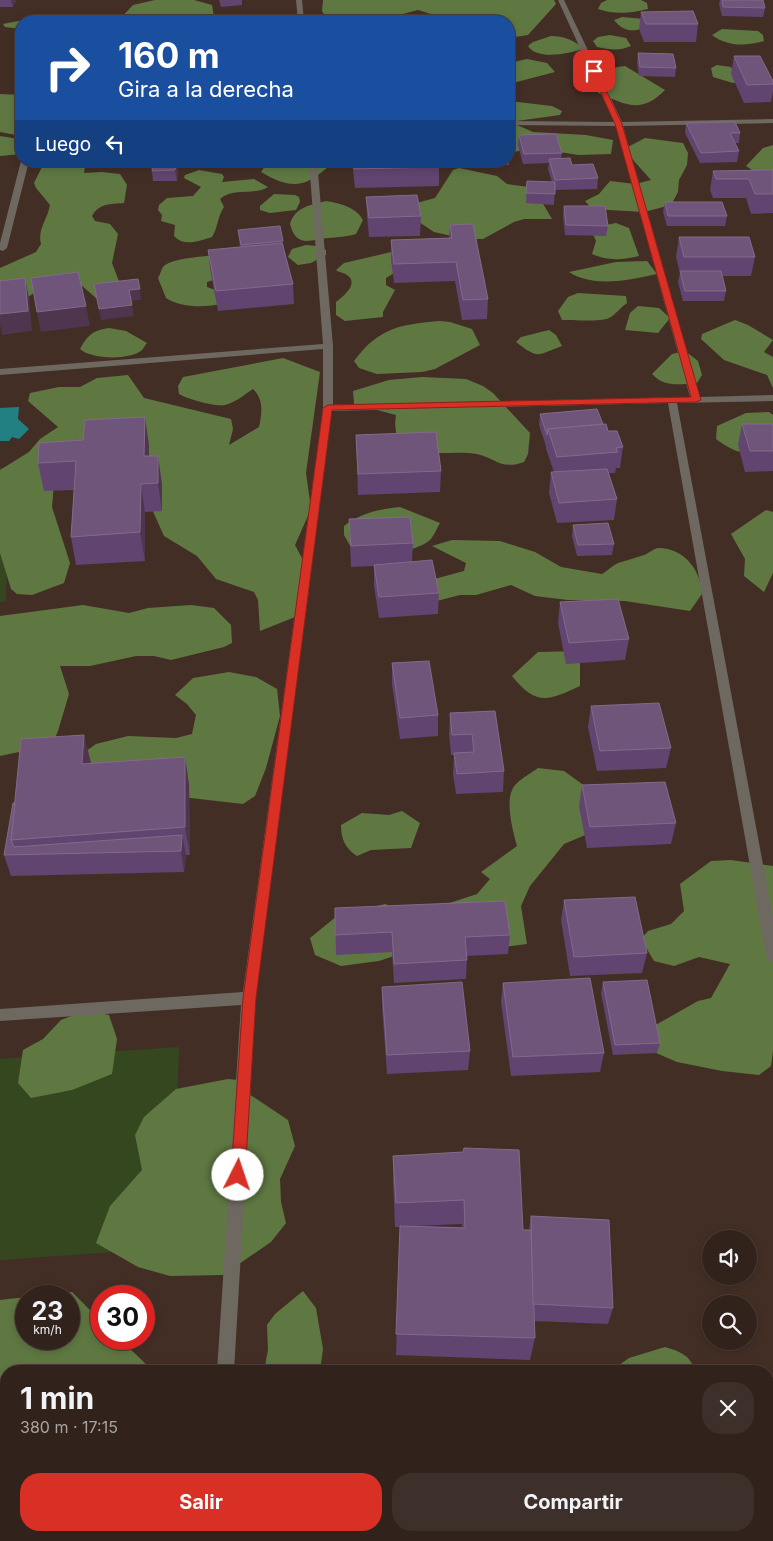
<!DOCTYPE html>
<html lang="es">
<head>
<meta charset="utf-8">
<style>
  body { margin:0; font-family:Inter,sans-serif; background:#3d2f29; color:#f1f3f6; height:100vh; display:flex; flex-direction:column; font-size:19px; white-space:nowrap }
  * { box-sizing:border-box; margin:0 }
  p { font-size:16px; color:#a8a4a3 }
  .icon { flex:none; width:28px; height:28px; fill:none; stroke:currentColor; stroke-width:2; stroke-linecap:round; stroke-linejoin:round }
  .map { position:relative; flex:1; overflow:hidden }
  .drawer { position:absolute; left:0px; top:1365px; width:774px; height:176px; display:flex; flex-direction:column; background:#32221c; border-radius:20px 20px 0 0; box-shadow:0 2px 8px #0003,0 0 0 1px #4d3f3b }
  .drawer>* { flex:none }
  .top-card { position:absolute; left:15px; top:15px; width:500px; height:152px; border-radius:20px; box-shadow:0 2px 8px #0003,0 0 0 1px #4d3f3b; background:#1a4fa0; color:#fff; overflow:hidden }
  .tools { position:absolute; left:702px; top:1230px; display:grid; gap:10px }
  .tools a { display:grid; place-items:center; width:55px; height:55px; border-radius:50%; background:#32221c; box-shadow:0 2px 8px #0003,0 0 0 1px #4d3f3b; font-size:25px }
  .speed { position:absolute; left:15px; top:1285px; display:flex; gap:10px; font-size:25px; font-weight:700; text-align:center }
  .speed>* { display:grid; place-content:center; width:65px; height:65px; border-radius:50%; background:#32221c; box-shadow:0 2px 8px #0003,0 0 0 1px #4d3f3b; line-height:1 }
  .speed small { font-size:12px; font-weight:400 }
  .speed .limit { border:8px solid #d22; background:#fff; color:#111 }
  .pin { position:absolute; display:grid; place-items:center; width:42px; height:42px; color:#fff; margin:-21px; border-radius:10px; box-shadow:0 2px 8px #0006 }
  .me { position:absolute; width:55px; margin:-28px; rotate:4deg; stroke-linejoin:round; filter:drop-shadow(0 0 4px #0008) }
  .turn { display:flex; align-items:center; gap:18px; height:105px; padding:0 20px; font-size:22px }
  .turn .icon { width:65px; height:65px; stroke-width:2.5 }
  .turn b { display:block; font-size:35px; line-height:42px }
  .then { display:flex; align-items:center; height:48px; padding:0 20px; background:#0003; gap:10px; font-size:19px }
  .round { display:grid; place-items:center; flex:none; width:52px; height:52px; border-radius:20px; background:#3d2f29 }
  .summary { display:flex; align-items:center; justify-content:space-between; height:85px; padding:0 20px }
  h1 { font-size:30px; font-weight:700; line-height:38px }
  .cta { display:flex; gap:10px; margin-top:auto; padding:10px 20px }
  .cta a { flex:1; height:58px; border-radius:20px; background:#d93025; color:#fff; font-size:20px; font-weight:700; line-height:58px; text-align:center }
  .cta a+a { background:#3d2f29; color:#f1f3f6 }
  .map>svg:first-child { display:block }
</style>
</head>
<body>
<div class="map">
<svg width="773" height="1541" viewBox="0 0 773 1541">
  <rect width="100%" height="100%" fill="#432e25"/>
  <g fill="#35471f">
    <path d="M9,467L6,601L0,602V468Z"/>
    <path d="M179,1047L172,1248L0,1260V1059Z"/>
  </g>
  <g fill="#5f7842">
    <path d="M155,0H194L212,5L214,17L211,21H121L119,20L133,5Z"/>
    <path d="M323,0H554L556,4L528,35L509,38V21H453L418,10L388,18L328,21L322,11Z"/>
    <path d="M607,0H641L647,3L648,9C631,13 616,15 598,9L601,3Z"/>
    <path d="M44,16L52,19L51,21H21V29L5,27L3,24Z"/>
    <path d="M622,17L644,19L657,24C639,29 628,37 614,20Z"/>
    <path d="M722,29L758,31L763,35L764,41C745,46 728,47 712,35Z"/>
    <path d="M610,35L626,38L631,46C619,51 611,50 597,47L593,41L598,37Z"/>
    <path d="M551,36C564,36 574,40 584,49C569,53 538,61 528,46L533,42Z"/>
    <path d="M527,59L547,63L555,72L509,84V63Z"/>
    <path d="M717,65L731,67L734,73L745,80L733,83L713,77L711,68Z"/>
    <path d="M625,66L665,90C641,115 625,104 598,93L594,78L598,74L611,68Z"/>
    <path d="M0,94L21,95V136L0,132Z"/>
    <path d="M509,101L552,106L562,111L560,115L509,122Z"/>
    <path d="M517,125L533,132L586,135L613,140L611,154L579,155L532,148L509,153V126Z"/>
    <path d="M0,136L13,138L21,146V154L0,156Z"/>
    <path d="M645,138L683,143L688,153L687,165L679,180L678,192L671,205L644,212L592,209L585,201L599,194L610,181L635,184L651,180L634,161L626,148Z"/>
    <path d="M773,145V175L758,174L746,166L763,148Z"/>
    <path d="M45,161H89L85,166L84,173L102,172L120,174L127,185L124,203C111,204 99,203 92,216L95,221L110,224L118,234L112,263L118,279L129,296L122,301L96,298L81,285L51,278L18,306L0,307V268L36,252L41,244C37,230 48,218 50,205L36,188L34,183Z"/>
    <path d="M287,161H325L330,165C305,188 291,190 261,172L265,166Z"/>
    <path d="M459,168L497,176L507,184L529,187L539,197L552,219H524L514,222L483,239H465L434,232L398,208L435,198L453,170Z"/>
    <path d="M199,170L222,174L224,177L222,182L254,179L268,187C254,196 233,187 220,199L224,207C217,217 218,228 212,237C199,241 184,247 174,236L175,225L161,221L162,215L158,210L159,205L167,198L193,196L201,187L184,178L185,175Z"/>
    <path d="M274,194L295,195L299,197L300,202L296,210L270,213L260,210V206Z"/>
    <path d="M326,201C339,203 356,207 363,220L356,234C346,237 338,237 328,238C310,240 296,248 290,224C295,207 310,205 326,201Z"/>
    <path d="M616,223L629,228L639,256C623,260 607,261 592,254L596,241L592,232L606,225Z"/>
    <path d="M430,243L399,270L386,278V285L395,290L383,312V317L345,321L336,315V302C342,297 360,284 347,275C343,272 340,273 336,270L344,263Z"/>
    <path d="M306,245L317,246L326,250V255L311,263L298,265L288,257L292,249Z"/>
    <path d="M219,255L217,279L207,282V287L224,293L223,303C207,308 181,308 166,298L158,278C160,275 161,270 163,267C169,258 208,256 219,255Z"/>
    <path d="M647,261L657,274C631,280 593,288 569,272L616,262Z"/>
    <path d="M578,293L626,296L627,303C621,307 615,315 609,318C601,322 573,320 562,320L558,311L568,297Z"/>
    <path d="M638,306L659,308L670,318L658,333L625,330L630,313Z"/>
    <path d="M735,320L748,325L773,340L764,352L773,357V388L767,375L724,360L701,339L702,334Z"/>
    <path d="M440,321L450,322L472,329L480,345L435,369L422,372L377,374L359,368L354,361C378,328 401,324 440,321Z"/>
    <path d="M109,328L126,331L147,343C145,345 144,348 142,350C131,360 92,360 80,349C88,335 93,330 109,328Z"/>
    <path d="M549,330L556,335L562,346C537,355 539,360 516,342L521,337Z"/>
    <path d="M685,351L698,361L702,375L697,383C680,384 665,388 652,374L672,354Z"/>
    <path d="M283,358L320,372L306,473L311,509L295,545L304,562L295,617L260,631L258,600L254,592L216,579L197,556L164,536L147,498L55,472L52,507L70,563L64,583L32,595L17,594L11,589L0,553V470L29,452L40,439L58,427L28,401L30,393L59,387H80L97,378L128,375L144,398L231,419L233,429L229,445L259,427C262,412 264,400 253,389C244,395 236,402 225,405C216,407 187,399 179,394L178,386L183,377Z"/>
    <path d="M422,377L466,379L483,386L493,393L530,433L528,454L524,462C501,470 497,459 477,454C446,448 388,468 396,415L354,404L353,391L389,380Z"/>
    <path d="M769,412L773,415V452C746,454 739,456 716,439L717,426L746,413Z"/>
    <path d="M400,507L440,523C437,528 434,536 430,540C414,554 373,556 353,551L344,535V526C361,513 379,509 400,507Z"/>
    <path d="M766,510L773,512V573L764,592L744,576L745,559L731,534Z"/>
    <path d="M452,540L500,541L535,552L561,567L602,574C607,571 612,566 618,563C627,560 636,558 644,555C649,553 653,549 658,548C685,548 701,571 702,594L690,611L625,601L568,600L535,596L511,585L476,595H460L429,603L427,581L464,571L466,563L432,546Z"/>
    <path d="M83,605L129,613L148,608L191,605L214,608L231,625L232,643L224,647L171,660L154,656H136L90,666H60L69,694L58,731L52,745L0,756V616Z"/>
    <path d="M580,651V686C548,701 536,706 512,676L538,652Z"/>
    <path d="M229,672L256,677L277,689L280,716L266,768L255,796L243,804L173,796L141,806L79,756L96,744L128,736L176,738L192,734L196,715L187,704L175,695L193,678Z"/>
    <path d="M538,768L564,771L600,797L590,833L564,844L530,886L521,906L527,944L447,954L397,955L379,961L341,966L315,955L310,938L337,916L385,904L404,912L425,911L477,894L490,879L481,872L517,846C513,831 503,797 516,784C522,778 531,773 538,768Z"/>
    <path d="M402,811L420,823L411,848L371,850L357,856C345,848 341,839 341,825L362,813L389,815Z"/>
    <path d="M731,860L773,866V1051L771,1066L759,1075L722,1071L677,1062L642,1047L636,1036L698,1001L711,998L730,964L699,957L674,966L654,961L641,939L648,931L671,924L684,911L680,884L711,861Z"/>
    <path d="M87,1010L109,1015L117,1039L112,1074L72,1090L31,1098L18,1083L23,1050L43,1039L61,1020Z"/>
    <path d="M228,1079L238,1080L246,1092L288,1120L295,1146L280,1179L281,1202L286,1223L271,1242L223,1275L170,1276L138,1267L96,1243L110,1206L142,1170L135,1135L144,1117L176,1089Z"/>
    <path d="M303,1291L316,1308L323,1349L320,1371H264L268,1350L267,1325L275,1314Z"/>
    <path d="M72,1292L101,1321V1339H120L153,1371H6V1535H225L227,1541H0V1300L26,1297V1339H69V1296H36Z"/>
    <path d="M665,1347C679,1351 692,1356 694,1371H611L629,1358Z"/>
    <path d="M343,1535H400L406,1541H337Z"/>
    <path d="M555,1535H699L697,1541H551Z"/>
  </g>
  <path fill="#228082" d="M19,407L18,419L29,429L19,439L12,437L9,441H0V408Z"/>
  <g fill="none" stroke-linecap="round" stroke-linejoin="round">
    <g fill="#6e6960" fill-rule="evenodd">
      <path d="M296,0H302L304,21H298Z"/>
      <path d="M558,0H564L622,122L773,119V123L623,126L700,397L773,395V401L677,403L773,918V962L768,960L766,956L668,403L332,411L256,998L234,1371H217L241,1005L0,1021V1009L243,992L323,408V349L0,375V369L323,344L309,161H317L333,346V405L690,397L616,126L509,125V121L614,122Z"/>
      <path d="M21,161H29L7,248L3,251L0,250V243Z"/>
      <path d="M773,1441V1459L768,1460V1442Z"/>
      <rect x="203" y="1535" width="18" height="6"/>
    </g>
  </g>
  <g fill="#614470" fill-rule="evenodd">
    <path d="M0,0H15L16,1L13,7H0Z"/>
    <path d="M219,0H242V5L221,7Z"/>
    <path d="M720,0H763L765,8L763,17L722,16L719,4Z"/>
    <path d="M641,12L698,24L696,42H644L639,29Z"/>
    <path d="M638,53L676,68L675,77L639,76L637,62Z"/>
    <path d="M734,56L773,81V92L771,102L744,103L731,74Z"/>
    <path d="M686,123L740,133L739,143H734L739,151L737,162L700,163L685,133Z"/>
    <path d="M519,135L562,153L561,159L598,178L597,189L555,190L554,205L526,203L527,181L552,182L548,169L549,163L523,164L518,145Z"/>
    <path d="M509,152L510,155L509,165L477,166L476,161H509Z"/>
    <path d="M113,161H177L178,169L177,181H153L152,171L153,162L113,163Z"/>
    <path d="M352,161H472V163L439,164V186L355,188Z"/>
    <path d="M773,170V213L751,214L746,198H713L710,190L713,171Z"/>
    <path d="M366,197L421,216L420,236L369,237L367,216Z"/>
    <path d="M665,202L727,216L725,226H667L663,212Z"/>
    <path d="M564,206L608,226L606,236L565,235L563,216Z"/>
    <path d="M450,225L488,299L487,319L462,320L455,281L394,283L391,260V240L449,238Z"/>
    <path d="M238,230L283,241L284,248L293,284L294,304L218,311L210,269L208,250L240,247Z"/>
    <path d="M679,237L755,257L751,276H722L726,291L724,301H683L678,282L680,273L676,257Z"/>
    <path d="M540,414L603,424L608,431L623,447L620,468H616L615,473H609L617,499L614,520L557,523L549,493L551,472H554L546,449V446L539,425Z"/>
    <path d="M742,424H773V471L745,472L738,445Z"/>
    <path d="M356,435L441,471L440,492L358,495Z"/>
    <path d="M149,445V456L162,484V511L145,512V561L76,565L71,537L74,490L44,491L38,463Z"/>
    <path d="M349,519L413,543L412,562L439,593L438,614L379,618L374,586V566L351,567Z"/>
    <path d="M573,525L614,544L612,555L577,556L572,536Z"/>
    <path d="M560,602L629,639L625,660L566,664L558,623Z"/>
    <path d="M392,663L438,715V736L400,739L392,684Z"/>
    <path d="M591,706L671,748L666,768L597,771L588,727Z"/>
    <path d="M495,711L504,771L503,792L456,794L453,774L454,755H451L449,734L450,713Z"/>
    <path d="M185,757L189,785L190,855H186L184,872L11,876L4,855L15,803Z"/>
    <path d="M582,785L676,823L671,844L587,848L579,806Z"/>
    <path d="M564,900L647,953L642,973L570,976L561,920Z"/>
    <path d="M335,908L510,935L508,954L467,956L466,979L394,983L392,952L336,955Z"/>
    <path d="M603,982L660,1043L657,1053L613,1055L601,993Z"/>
    <path d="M503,983L604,1053L600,1072L511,1076L501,1002Z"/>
    <path d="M382,987L470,1051L468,1070L387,1074L382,1006Z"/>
    <path d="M393,1156L523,1230H529L531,1216L613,1308L608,1324L534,1321L535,1338L530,1360L396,1355L400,1227H395L393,1181ZM462,1224V1227L415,1226Z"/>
    <path d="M738,1535H768L773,1541H739Z"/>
  </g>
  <g fill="#4f354d">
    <path d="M11,0H15L16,1L13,7Z"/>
    <path d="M177,161L178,169L177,181L175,170Z"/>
    <path d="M25,278L29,298L32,331L2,335L0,324V313Z"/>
    <path d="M140,289L141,300L131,301L129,290Z"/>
    <path d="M132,305L134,316L101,320L99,309Z"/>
    <path d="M86,306L90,326L41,332L37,312Z"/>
    <path d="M145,417L149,445V485L144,456Z"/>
    <path d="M158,456L162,484V511L158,483Z"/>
    <path d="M141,484L145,512V561L140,532Z"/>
    <path d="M84,735L91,763L89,792L82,764Z"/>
    <path d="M185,757L189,785L190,855L185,827Z"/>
    <path d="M182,835L186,855L184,872L181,851Z"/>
  </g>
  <g fill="#70557b" stroke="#836a89">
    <path d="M722,0H763L765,8L723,7Z"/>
    <path d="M693,11L698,24H646L641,12Z"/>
    <path d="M246,15V21H204V16Z"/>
    <path d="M638,53L673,54L676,68L640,67Z"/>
    <path d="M734,56H760L773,81V84L747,85Z"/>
    <path d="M735,122L740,133H730L739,151L701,153L686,123Z"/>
    <path d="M556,134L562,153L524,154L519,135Z"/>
    <path d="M570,158L572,165L593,164L598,178L555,180L549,159Z"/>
    <path d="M153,161H177L175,170L152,171Z"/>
    <path d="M353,161H439V167L354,169Z"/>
    <path d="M773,170V194H755L749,179H716L713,171Z"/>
    <path d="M527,181L555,182V194L526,193Z"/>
    <path d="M417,195L421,216L369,218L366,197Z"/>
    <path d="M665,202H722L727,216H668Z"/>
    <path d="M564,206H605L608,226L566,225Z"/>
    <path d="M473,224L488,299L463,300L456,262L394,264L391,240L452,238L450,225Z"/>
    <path d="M280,226L283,241L241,245L238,230Z"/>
    <path d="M679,237H749L755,257H684Z"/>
    <path d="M282,243L293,284L216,291L208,250Z"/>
    <path d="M680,271H721L726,291H685Z"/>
    <path d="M78,272L86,306L37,312L31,278Z"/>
    <path d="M25,278L28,311L0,314V281Z"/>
    <path d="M138,279L140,289L129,290L132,305L99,309L94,284Z"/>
    <path d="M597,409L603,424L548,429L547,435L540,414Z"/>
    <path d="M145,417L144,456H158V483L141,484L140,532L71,537L76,461L38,463L39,443L83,440L85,420Z"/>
    <path d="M606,424L608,431H617L623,447L616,448L618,452L557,457L548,429Z"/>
    <path d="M742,424H773V451H750Z"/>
    <path d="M436,432L441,471L358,474L356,435Z"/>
    <path d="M607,469L617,499L559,503L551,472Z"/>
    <path d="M410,517L413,543L351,546L349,519Z"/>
    <path d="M608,523L614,544L578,545L573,525Z"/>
    <path d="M432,560L439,593L379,597L374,565Z"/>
    <path d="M618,599L629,639L569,643L560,602Z"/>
    <path d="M429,661L438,715L400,718L392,663Z"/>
    <path d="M659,703L671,748L600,751L591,706Z"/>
    <path d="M495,711L504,771L457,774L454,753L474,752L472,734L452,735L450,713Z"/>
    <path d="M84,735L82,764L185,757V827L11,840L21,739Z"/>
    <path d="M665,782L676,823L590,827L582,785Z"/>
    <path d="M13,803H15L11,840L14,847L182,835L181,851L4,855Z"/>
    <path d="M635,897L647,953L574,957L564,900Z"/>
    <path d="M505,901L510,935L465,937L467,960L394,964L392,932L335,935V908Z"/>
    <path d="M590,978L604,1053L513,1057L503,983Z"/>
    <path d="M647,980L660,1043L615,1045L603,982Z"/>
    <path d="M462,982L470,1051L387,1055L382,987Z"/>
    <path d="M464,1148L519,1150L523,1230H531L535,1338L396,1334L400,1226L465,1228L464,1200L396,1203L393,1156L463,1152Z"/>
    <path d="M531,1216L609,1220L613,1308L533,1304Z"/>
    <path d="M768,1493H773V1541H750L749,1535H768Z"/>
  </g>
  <path fill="#d93025" stroke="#8d1f18" d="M594,69L597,71L622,124L701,400L696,402L332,410L256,998L245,1175L243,1180L238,1181L233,1180L231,1175L243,998L323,408L328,405L691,397L615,124L591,71Z"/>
</svg>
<div class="tools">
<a><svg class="icon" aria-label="sound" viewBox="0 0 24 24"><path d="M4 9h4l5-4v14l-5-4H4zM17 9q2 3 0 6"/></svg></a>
<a><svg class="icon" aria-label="search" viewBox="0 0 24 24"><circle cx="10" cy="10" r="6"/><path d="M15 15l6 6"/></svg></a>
</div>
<div class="speed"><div>23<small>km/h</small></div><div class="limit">30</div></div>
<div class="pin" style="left:594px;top:71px;background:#d93025"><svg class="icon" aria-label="arrive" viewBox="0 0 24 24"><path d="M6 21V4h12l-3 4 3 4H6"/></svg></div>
<svg class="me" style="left:238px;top:1175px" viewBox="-20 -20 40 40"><circle r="19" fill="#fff"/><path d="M0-13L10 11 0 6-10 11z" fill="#d93025"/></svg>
<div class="top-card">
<div class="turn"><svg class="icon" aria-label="right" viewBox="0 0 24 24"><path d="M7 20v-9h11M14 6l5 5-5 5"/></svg><div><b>160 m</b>Gira a la derecha</div></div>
<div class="then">Luego<svg class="icon" aria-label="left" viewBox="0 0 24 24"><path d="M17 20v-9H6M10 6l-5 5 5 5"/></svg></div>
</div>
<section class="drawer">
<div class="summary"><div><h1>1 min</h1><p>380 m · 17:15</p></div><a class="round"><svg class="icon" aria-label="close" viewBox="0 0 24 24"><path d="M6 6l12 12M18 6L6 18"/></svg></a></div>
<div class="cta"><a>Salir</a><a>Compartir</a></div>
</section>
</div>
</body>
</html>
